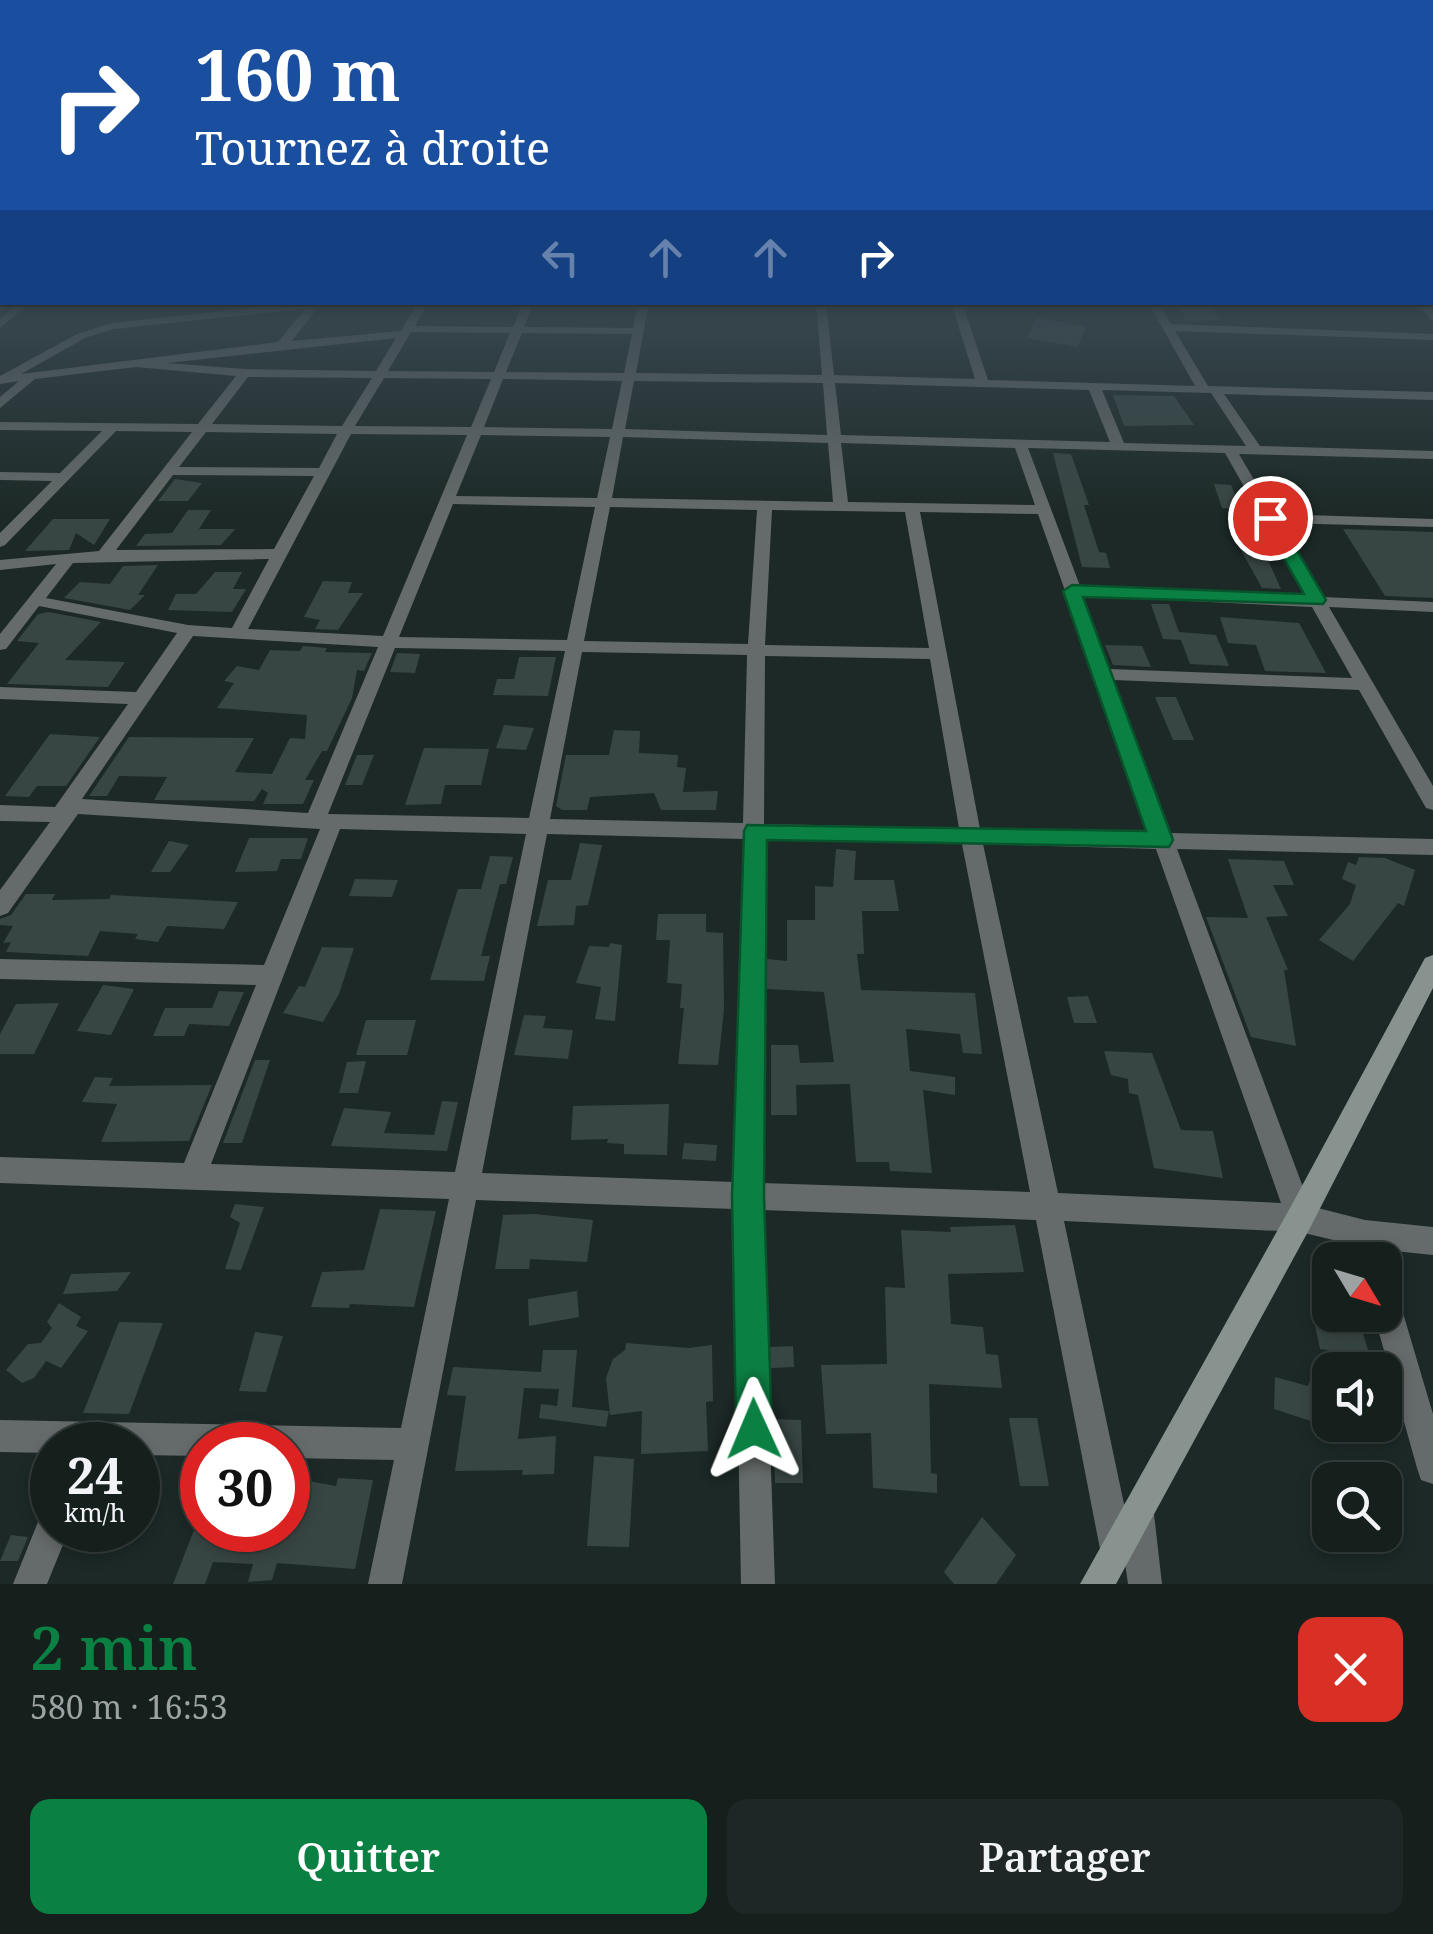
<!DOCTYPE html>
<html lang="fr">
<head>
<meta charset="utf-8">
<style>
  body { margin:0; font-family:"Noto Serif",serif; background:#1e2725; color:#f1f3f6; height:100vh; display:flex; flex-direction:column; font-size:38px; white-space:nowrap }
  * { box-sizing:border-box; margin:0 }
  p { font-size:32px; color:#9da2a3 }
  .icon { flex:none; width:55px; height:55px; fill:none; stroke:currentColor; stroke-width:2; stroke-linecap:round; stroke-linejoin:round }
  .map { position:relative; height:1584px; overflow:hidden }
  .details { display:flex; flex-direction:column; background:#151f1c; flex:1 }
  .details>* { flex:none }
  .hud { position:absolute; left:0px; top:0px; width:1435px; height:305px; box-shadow:0 5px 15px #0003,0 0 0 2px #343d3b; background:#1a4fa0; color:#fff; overflow:hidden }
  .needle { width:65px; rotate:128deg }
  .tools { position:absolute; left:1312px; top:1242px; display:grid; gap:20px }
  .tools a { display:grid; place-items:center; width:90px; height:90px; border-radius:20px; background:#151f1c; box-shadow:0 5px 15px #0003,0 0 0 2px #343d3b; font-size:50px }
  .speed { position:absolute; left:30px; top:1422px; display:flex; gap:20px; font-size:50px; font-weight:700; text-align:center }
  .speed>* { display:grid; place-content:center; width:130px; height:130px; border-radius:50%; background:#151f1c; box-shadow:0 5px 15px #0003,0 0 0 2px #343d3b; line-height:1 }
  .speed small { font-size:25px; font-weight:400 }
  .speed .limit { border:15px solid #d22; background:#fff; color:#111 }
  .pin { position:absolute; display:grid; place-items:center; width:85px; height:85px; color:#fff; margin:-42px; border:5px solid #fff; border-radius:50%; box-shadow:0 2px 10px #0007 }
  .me { position:absolute; width:110px; margin:-55px; rotate:359deg; stroke-linejoin:round; filter:drop-shadow(0 0 8px #0008) }
  .turn { display:flex; align-items:center; gap:35px; height:210px; padding:0 30px; font-size:45px }
  .turn .icon { width:130px; height:130px; stroke-width:2.5 }
  .turn b { display:block; font-size:70px; line-height:85px }
  .lanes { display:flex; align-items:center; height:95px; padding:0 30px; background:#0003; justify-content:center; gap:50px; direction:ltr }
  .lanes .off { opacity:.35 }
  .round { display:grid; place-items:center; flex:none; width:105px; height:105px; border-radius:20px; background:#1e2725 }
  .overview { display:flex; align-items:center; justify-content:space-between; height:170px; padding:0 30px }
  h1 { font-size:60px; font-weight:600; line-height:75px; color:#0b8043 }
  .primary-button { display:flex; gap:20px; margin-top:auto; padding:20px 30px }
  .primary-button a { flex:1; height:115px; border-radius:20px; background:#0b8043; color:#fff; font-size:40px; font-weight:600; line-height:115px; text-align:center }
  .primary-button a+a { background:#1e2725; color:#f1f3f6 }
  .map>svg:first-child { display:block }
</style>
</head>
<body>
<div class="map">
<svg width="1433" height="1584" viewBox="0 0 1433 1584">
  <rect width="100%" height="100%" fill="#1c2926"/>
  <g fill="#384643">
    <path d="M1177,302L1209,304L1220,320L1186,321Z"/>
    <path d="M1037,318L1086,326L1078,347L1027,338Z"/>
    <path d="M1113,395L1174,396L1194,425L1124,426Z"/>
    <path d="M1053,453L1071,454L1089,505H1084L1099,552L1106,553L1110,568L1082,567Z"/>
    <path d="M175,479L202,483L188,501H158Z"/>
    <path d="M1214,484L1231,485L1242,510L1222,508Z"/>
    <path d="M188,510H211L199,529H235L221,545L136,546L145,534L172,533Z"/>
    <path d="M53,519H110L94,545L76,533L69,550L25,551Z"/>
    <path d="M1343,529L1433,532V598L1385,596Z"/>
    <path d="M1236,541L1260,542L1281,589L1262,588Z"/>
    <path d="M158,565L138,595H145L130,610L64,598L80,582L110,584L123,566Z"/>
    <path d="M215,572H242L233,589H246L232,612L168,610L176,594H196Z"/>
    <path d="M323,581L352,582L348,593H363L338,630L315,629L320,620L304,617Z"/>
    <path d="M1151,604H1169L1179,632L1216,635L1229,666L1190,664L1181,640L1163,639Z"/>
    <path d="M49,612L101,622L65,660L125,662L108,687L7,684L39,643L17,641L38,614Z"/>
    <path d="M1220,617L1299,623L1326,673L1265,671L1256,645L1228,643Z"/>
    <path d="M1105,645L1142,646L1151,667L1113,665Z"/>
    <path d="M303,646L327,648L325,652L372,653L364,671L357,670L352,698L327,751H322L305,780H314L303,804H263L268,793L262,789L254,801L154,800L167,777L119,776L107,796H89L129,737L254,738L235,772L272,774L290,738L305,739L307,715L217,708L234,683L224,681L237,666L259,670L270,650L300,651Z"/>
    <path d="M397,653L420,654L415,673L390,672Z"/>
    <path d="M519,657H556L548,696L493,695L497,679H514Z"/>
    <path d="M1155,697H1176L1194,740H1173Z"/>
    <path d="M504,725L534,728L526,750L496,748Z"/>
    <path d="M614,730L640,731L639,753L678,755L677,767L686,768L683,792L718,791L716,810H661L654,793L590,797L587,810H562L556,806L566,755H609Z"/>
    <path d="M50,734L100,737L66,786H37L29,797L5,796Z"/>
    <path d="M424,748L489,749L481,785H445L441,804L405,805Z"/>
    <path d="M357,755H374L362,785H345Z"/>
    <path d="M249,838H308L301,859H281L277,871L235,872Z"/>
    <path d="M169,841L189,845L170,872H151Z"/>
    <path d="M580,843L602,845L588,905L576,906L574,925L537,926L548,880H571Z"/>
    <path d="M836,849L856,851L854,880H894L899,911H862L864,954H857L861,990L975,993L982,1054L963,1053L960,1034L906,1029L910,1071L955,1077V1095L923,1090L932,1173L890,1171L889,1162H856L850,1084L796,1085L797,1115H771V1045H798L800,1063L834,1062L824,992L767,989V959L787,961V920H815V886L833,887Z"/>
    <path d="M490,856L513,857L506,884H500L481,956H490L484,981L430,980L458,889H481Z"/>
    <path d="M1359,857L1385,858L1415,870L1404,906L1398,903L1353,961L1319,940L1350,904L1356,885L1342,879L1348,862L1356,865Z"/>
    <path d="M1228,859L1284,861L1294,885H1273L1288,916L1266,917L1288,970H1284L1296,1046L1251,1037L1206,917L1248,918Z"/>
    <path d="M355,879L398,880L392,897L349,896Z"/>
    <path d="M26,894H55L52,900L109,899L111,895L238,902L224,929L167,926L158,942L135,939L138,934L100,931L88,956L6,952L11,942L3,943L13,926L0,925V919L11,915Z"/>
    <path d="M658,914H706V932L723,933L724,1009L718,1065L678,1064L684,1008H680L682,984L667,983L670,940H656Z"/>
    <path d="M610,943L622,945L615,1021L595,1019L601,987L576,983L589,946L609,947Z"/>
    <path d="M322,947L354,948L339,994L323,1022L283,1013L299,986L305,987Z"/>
    <path d="M103,985L134,989L111,1035L77,1031Z"/>
    <path d="M219,991L244,992L229,1026L189,1024L184,1036H153L165,1008H212Z"/>
    <path d="M1088,996L1097,1023H1074L1067,997Z"/>
    <path d="M59,1003L34,1054H0V1034L16,1004Z"/>
    <path d="M524,1015L546,1016L543,1028L573,1030L568,1059L514,1055Z"/>
    <path d="M366,1020H416L407,1055H356Z"/>
    <path d="M1104,1051L1152,1053L1181,1130L1213,1131L1223,1178L1154,1168L1138,1095L1129,1093L1128,1079L1111,1075Z"/>
    <path d="M255,1060H270L242,1143H223Z"/>
    <path d="M366,1061L358,1093H339L347,1062Z"/>
    <path d="M95,1077L113,1078L109,1086L212,1085L189,1141L101,1142L117,1104L82,1102Z"/>
    <path d="M442,1101L458,1102L447,1151L331,1146L344,1108L391,1112L384,1133L434,1135Z"/>
    <path d="M669,1104L667,1155L624,1154V1144L607,1143L608,1139L571,1140L573,1106Z"/>
    <path d="M684,1143L717,1145L716,1161L682,1159Z"/>
    <path d="M235,1204L264,1207L241,1270L225,1269L240,1223L230,1217Z"/>
    <path d="M380,1209L436,1211L414,1307L350,1304L349,1308L311,1307L322,1272L364,1270Z"/>
    <path d="M535,1214L593,1220L587,1262L530,1259L529,1269H495L503,1215Z"/>
    <path d="M1015,1225L1024,1272L948,1274L951,1324L983,1327L986,1354L998,1355L1002,1388L929,1384L931,1473L937,1474V1493L873,1488L871,1433L826,1434L821,1365L887,1364L885,1287L905,1288L901,1230L951,1232L950,1227Z"/>
    <path d="M131,1272L117,1291L63,1294L71,1274Z"/>
    <path d="M577,1291L579,1317L529,1326L528,1299Z"/>
    <path d="M59,1303L81,1317L76,1326L88,1331L61,1368L46,1361L34,1378L22,1383L6,1370L28,1344L41,1343L52,1328L47,1322Z"/>
    <path d="M1325,1315H1357L1370,1356L1320,1349L1313,1316Z"/>
    <path d="M119,1322L163,1323L129,1414L83,1413Z"/>
    <path d="M255,1332L283,1336L266,1392L239,1391Z"/>
    <path d="M626,1343L688,1348L712,1345L713,1401L706,1402L708,1451L641,1454L642,1411L610,1415L606,1378L613,1359L625,1350Z"/>
    <path d="M793,1346L794,1367L771,1368L770,1347Z"/>
    <path d="M543,1350H577L572,1407L609,1411L606,1427L539,1418L541,1404L557,1406L559,1389L524,1388L518,1439L556,1436L554,1474L522,1475L523,1470L455,1471L466,1396L447,1395L453,1367L541,1372Z"/>
    <path d="M1275,1377L1308,1386L1310,1381L1326,1384L1332,1428L1274,1409Z"/>
    <path d="M1009,1418H1037L1049,1486H1020Z"/>
    <path d="M773,1419L801,1420L803,1483H775Z"/>
    <path d="M594,1456L634,1459L629,1547L587,1546Z"/>
    <path d="M338,1478L373,1480L355,1569L277,1563L272,1580L248,1582L253,1564L213,1562L205,1584H173L194,1530H288V1488L303,1490L308,1481L336,1486Z"/>
    <path d="M982,1517L1016,1555L996,1584H954L944,1572Z"/>
    <path d="M11,1535L28,1537L18,1561H0Z"/>
  </g>
  <g fill="none" stroke-linecap="round" stroke-linejoin="round">
    <g fill="#656b6a" fill-rule="evenodd">
      <rect x="1432" y="295" width="1" height="3"/>
      <path d="M19,302H31L0,328V319Z"/>
      <path d="M308,302H322L292,341L401,331L418,302H429L415,326L513,327L523,302H534L524,327L633,328L638,302H649L636,373L822,375L816,302H826L834,375L975,379L951,302H962L988,380L1195,386L1148,302H1159L1171,324L1433,334V340L1175,331L1208,386L1433,392V400L1224,394L1260,446L1433,451V459L1239,454L1274,514L1433,519V527L1279,523L1323,597L1433,602V612L1329,607L1433,786V810L1426,808L1359,690L1114,680L1171,833L1433,839V855L1177,849L1310,1206L1365,1220L1433,1227V1255L1384,1250L1385,1263V1260H1358L1354,1245L1300,1232L1064,1221L1124,1504L1137,1497L1149,1502L1154,1514L1162,1584H1128L1125,1563L1117,1566L1105,1561L1100,1549L1036,1220L762,1210L775,1584H741L734,1209L476,1200L402,1584H368L394,1460L288,1458V1445H202V1456L138,1455V1445H52V1453L0,1452V1420L401,1428L449,1199L0,1183V1157L184,1163L256,985L0,979V959L264,965L320,829L78,814L8,913L0,916V890L50,822L0,821V805L55,807L128,704L0,699V687L136,692L177,633L39,606L6,649L0,650V634L56,564L0,570V560L99,551L192,432L116,431L5,545L0,547V533L52,481L0,480V472L60,473L102,431L0,430V422L198,424L236,376L136,367L35,379L0,408V397L19,381L0,384V376L77,334L112,323ZM305,309L278,342L21,374L85,338L113,329ZM411,332L510,333L494,372L388,371ZM522,333L632,334L624,373L506,372ZM396,338L376,371L245,369L167,363ZM248,377L372,378L342,426L212,424ZM384,378L491,379L471,427L355,426ZM503,379L622,381L612,429L484,427ZM634,381L823,383L827,435L625,429ZM835,383L1089,390L1110,442L841,435ZM1102,390L1211,393L1246,446L1124,443ZM206,432L337,434L319,468L179,467ZM351,434L467,435L383,636L248,629ZM481,435L610,437L597,498L456,496ZM623,437L828,443L833,502L612,498ZM841,443L1015,448L1035,505L848,502ZM1028,448L1225,453L1306,596L1080,586ZM173,475L314,476L274,549L116,550ZM453,504L595,507L567,640L399,637ZM610,507L757,510L748,644L584,641ZM772,510L905,512L929,648L765,645ZM920,512L1038,514L1150,832L980,829ZM269,559L232,628L188,625L46,598L73,563ZM1083,596L1312,607L1352,678L1110,669ZM193,636L378,647L308,813L82,799ZM395,648L565,651L529,818L328,814ZM582,652L747,655L743,823L550,819ZM765,656L930,659L959,828L764,824ZM340,829L526,834L455,1172L211,1164ZM547,834L743,839L735,1182L482,1173ZM764,839L962,844L1030,1192L762,1183ZM983,844L1156,849L1281,1203L1058,1193Z"/>
      <path d="M1412,302H1424L1433,312V321Z"/>
      <path d="M1385,1288L1395,1293L1400,1303L1433,1414V1484L1421,1480L1417,1468L1374,1315H1385Z"/>
      <path d="M52,1512V1530H69L47,1584H13L40,1517Z"/>
    </g>
    <path fill="#889390" fill-rule="evenodd" d="M1433,955V988L1310,1228L1116,1584H1080L1290,1208L1425,958Z"/>
  </g>
  <linearGradient id="sky" x2="0" y2="1"><stop stop-color="#0f1715"/><stop offset="0.57" stop-color="#3a4952"/><stop offset="1" stop-color="#3a4952" stop-opacity="0"/></linearGradient>
  <rect width="1433" height="516" fill="url(#sky)"/>
  <path fill="#0b8043" stroke="#07532c" stroke-width="2.5" d="M1270,513L1278,518L1326,600L1323,604L1083,597L1173,840L1169,847L767,840L764,1196L772,1429L767,1442L754,1447L741,1442L736,1429L732,1196L744,831L747,825L1146,831L1063,591L1072,585L1304,594L1261,518Z"/>
</svg>
<div class="tools">
<a><svg class="needle" viewBox="-14 -14 28 28"><path d="M0-13l5 13h-10z" fill="#e53935"/><path d="M0 13l5-13h-10z" fill="#9da2a3"/></svg></a>
<a><svg class="icon" aria-label="sound" viewBox="0 0 24 24"><path d="M4 9h4l5-4v14l-5-4H4zM17 9q2 3 0 6"/></svg></a>
<a><svg class="icon" aria-label="search" viewBox="0 0 24 24"><circle cx="10" cy="10" r="6"/><path d="M15 15l6 6"/></svg></a>
</div>
<div class="speed"><div>24<small>km/h</small></div><div class="limit">30</div></div>
<div class="pin" style="left:1270px;top:518px;background:#d93025"><svg class="icon" aria-label="arrive" viewBox="0 0 24 24"><path d="M6 21V4h12l-3 4 3 4H6"/></svg></div>
<svg class="me" style="left:754px;top:1429px" viewBox="-20 -20 40 40"><path d="M0-17L14 15 0 8-14 15z" fill="#0b8043" stroke="#fff" stroke-width="4"/></svg>
<div class="hud">
<div class="turn"><svg class="icon" aria-label="right" viewBox="0 0 24 24"><path d="M7 20v-9h11M14 6l5 5-5 5"/></svg><div><b>160 m</b>Tournez à droite</div></div>
<div class="lanes"><svg class="icon off" aria-label="left" viewBox="0 0 24 24"><path d="M17 20v-9H6M10 6l-5 5 5 5"/></svg><svg class="icon off" aria-label="ahead" viewBox="0 0 24 24"><path d="M12 20V5M6 11l6-6 6 6"/></svg><svg class="icon off" aria-label="ahead" viewBox="0 0 24 24"><path d="M12 20V5M6 11l6-6 6 6"/></svg><svg class="icon" aria-label="right" viewBox="0 0 24 24"><path d="M7 20v-9h11M14 6l5 5-5 5"/></svg></div>
</div>
</div>
<section class="details">
<div class="overview"><div><h1>2 min</h1><p>580 m · 16:53</p></div><a class="round" style="background:#d93025;color:#fff"><svg class="icon" aria-label="close" viewBox="0 0 24 24"><path d="M6 6l12 12M18 6L6 18"/></svg></a></div>
<div class="primary-button"><a>Quitter</a><a>Partager</a></div>
</section>
</body>
</html>
